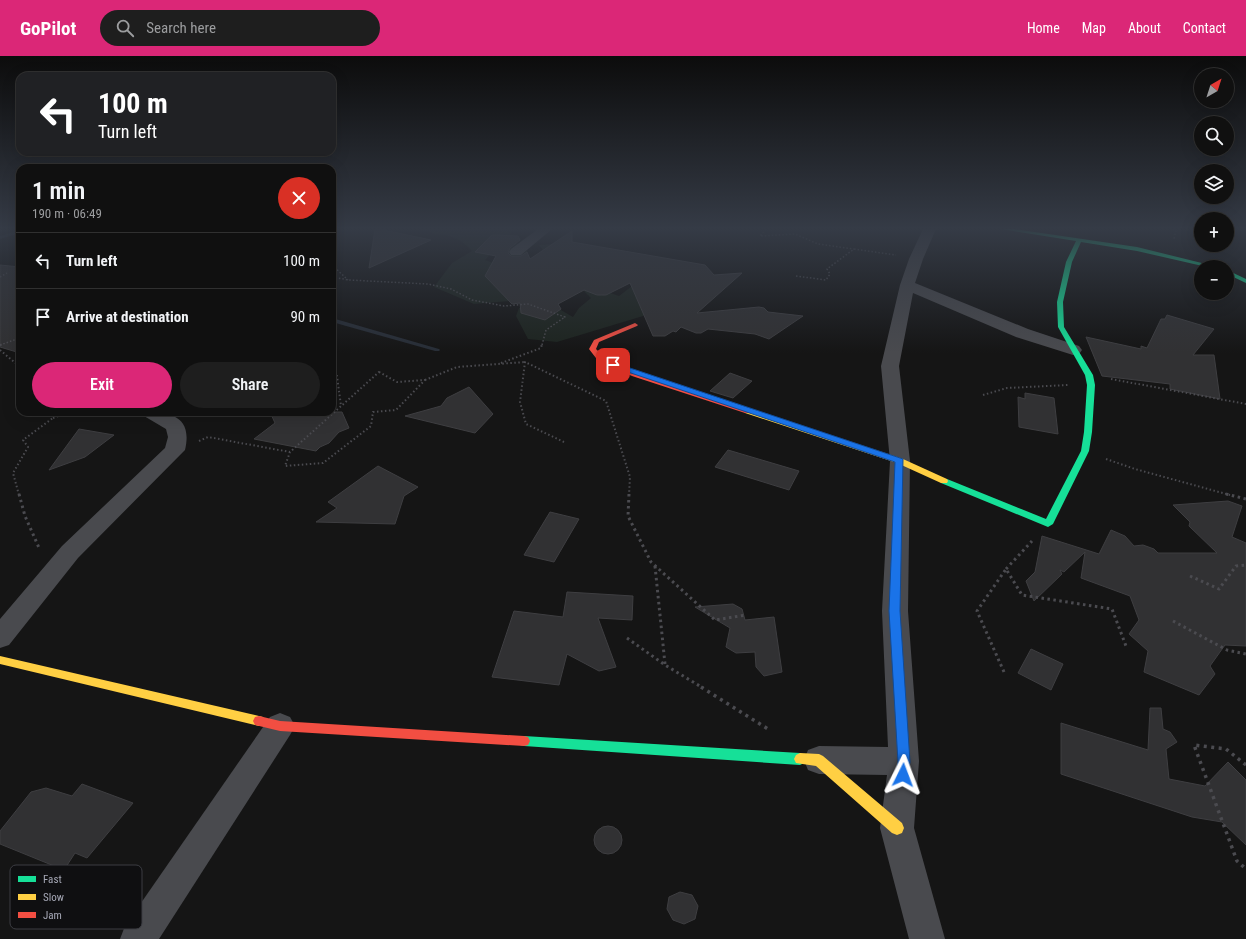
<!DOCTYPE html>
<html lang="en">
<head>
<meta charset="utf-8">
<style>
  body { margin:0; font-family:"Roboto Condensed",sans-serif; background:#1e1e1e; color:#f1f3f6; height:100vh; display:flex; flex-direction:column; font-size:15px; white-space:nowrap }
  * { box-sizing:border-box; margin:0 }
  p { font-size:13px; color:#9c9d9f }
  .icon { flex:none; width:22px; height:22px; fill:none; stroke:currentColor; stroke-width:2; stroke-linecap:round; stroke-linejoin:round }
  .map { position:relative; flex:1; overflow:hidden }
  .sheet { position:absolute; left:16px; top:108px; width:320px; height:252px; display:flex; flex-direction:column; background:#101010; border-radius:12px; box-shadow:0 4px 16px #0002,0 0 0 1px #303030 }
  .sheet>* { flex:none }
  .guide { position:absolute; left:16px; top:16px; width:320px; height:84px; border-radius:12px; box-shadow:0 4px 16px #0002,0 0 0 1px #303030; background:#202124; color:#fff; overflow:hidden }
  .needle { width:26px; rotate:39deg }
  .controls { position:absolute; left:1194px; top:12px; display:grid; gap:8px }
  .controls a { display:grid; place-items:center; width:40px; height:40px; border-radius:50%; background:#101010; box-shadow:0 4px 16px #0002,0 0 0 1px #303030; font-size:20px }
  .pin { position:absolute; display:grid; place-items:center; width:34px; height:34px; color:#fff; margin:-17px; border-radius:8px; box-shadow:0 2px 6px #0006 }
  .me { position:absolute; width:44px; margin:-22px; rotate:3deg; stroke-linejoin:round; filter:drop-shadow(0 0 3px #0008) }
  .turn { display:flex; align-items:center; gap:14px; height:84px; padding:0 16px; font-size:18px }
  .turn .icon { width:52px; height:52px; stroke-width:2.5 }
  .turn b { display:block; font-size:28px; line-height:34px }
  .round { display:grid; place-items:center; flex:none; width:42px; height:42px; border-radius:21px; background:#1e1e1e }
  .head { display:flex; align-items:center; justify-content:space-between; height:68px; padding:0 16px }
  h1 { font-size:24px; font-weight:600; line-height:30px }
  .action { display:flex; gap:8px; margin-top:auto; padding:8px 16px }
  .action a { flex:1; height:46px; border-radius:24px; background:#db2777; color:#fff; font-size:16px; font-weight:600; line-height:46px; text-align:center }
  .action a+a { background:#1e1e1e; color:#f1f3f6 }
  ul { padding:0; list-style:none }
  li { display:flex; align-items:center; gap:12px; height:56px; padding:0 16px; border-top:1px solid #303030 }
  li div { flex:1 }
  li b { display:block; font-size:15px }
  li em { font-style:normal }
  header { display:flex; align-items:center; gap:24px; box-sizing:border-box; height:56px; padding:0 20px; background:#db2777; color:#fff }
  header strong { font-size:19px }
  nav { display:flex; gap:22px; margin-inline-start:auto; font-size:14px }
  .search { width:280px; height:36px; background:#1e1e1e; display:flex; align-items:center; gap:10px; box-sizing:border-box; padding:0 14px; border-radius:22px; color:#9c9d9f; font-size:15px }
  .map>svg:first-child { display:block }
</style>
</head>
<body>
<header>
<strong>GoPilot</strong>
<div class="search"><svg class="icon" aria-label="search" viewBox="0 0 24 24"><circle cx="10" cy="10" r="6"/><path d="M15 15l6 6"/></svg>Search here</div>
<nav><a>Home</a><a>Map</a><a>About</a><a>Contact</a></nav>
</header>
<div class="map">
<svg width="1246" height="883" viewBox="0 0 1246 883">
  <rect width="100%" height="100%" fill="#151515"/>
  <g fill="#1d241f">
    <path d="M419,173H515L485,204L502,210L509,200L501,194L517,187L526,192L530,204L550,203L539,189L557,188L565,198L575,218L566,226L539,230L532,236L510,245L474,248L434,231L452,207L472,195C454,174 440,182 419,173Z"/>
    <path d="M636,227L663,254L557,286L528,283L516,260L519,252L547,246L573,261L579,252L591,242L584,235L596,232L619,240Z"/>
  </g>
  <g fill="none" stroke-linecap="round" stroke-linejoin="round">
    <g fill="#282e37" fill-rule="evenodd">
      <path d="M20,174V177L0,183V180Z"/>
      <path d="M332,262L439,293L440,294L439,295H435L332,266Z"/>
    </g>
  </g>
  <g fill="#313133" stroke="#3e3e41">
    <path d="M375,173H379L431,184L369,212Z"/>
    <path d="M572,175V186L705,209L714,219L742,217L697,257L759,251L764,252L768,256L803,260L769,283L755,278L708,273L701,277H696L681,271L676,276L673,275L665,280H653L630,227L606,239H597L584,234L558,248L561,253L545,264L521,257L520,247L512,248L485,220L496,200L475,196L492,179L518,180L520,184L510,192L508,197L511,200H521L527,196L530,203Z"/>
    <path d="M0,209L20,211V297L0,291Z"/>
    <path d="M1167,259L1214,273L1193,299H1214L1220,343L1170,333V328L1102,320L1086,281L1141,293V290L1147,292L1161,263H1165Z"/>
    <path d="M730,317L752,325L733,342L710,335Z"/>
    <path d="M469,331L493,358L475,377L405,360L441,350L447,342Z"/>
    <path d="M1025,337L1054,342L1058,378L1019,371L1018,341L1025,343Z"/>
    <path d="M270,356H342L349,372L339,376L329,387L320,391L316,395L254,383L275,367Z"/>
    <path d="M79,373L114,379L85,401L49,414Z"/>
    <path d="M728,394L799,415L789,434L715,411Z"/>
    <path d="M378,410L418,431L404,440L395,468L316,466L337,452L328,446Z"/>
    <path d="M1228,445L1242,450L1232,481L1246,487V590L1225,589L1210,610L1215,618L1199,639L1144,616L1148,595L1129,578L1139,564L1130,540L1081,522L1085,496L1064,516L1060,514L1062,518L1034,545L1026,525L1035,516L1042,480L1099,498L1111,474L1125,480L1134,490L1143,489L1154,493L1158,497H1217L1189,470L1190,466L1173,449Z"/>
    <path d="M550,456L579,463L554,506L524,499Z"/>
    <path d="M567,536L633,540L632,564L598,562L616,611L599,615L567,598L559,629L492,621L514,555L563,561Z"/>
    <path d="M733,548L742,553L745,564L774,561L782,616L764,620L756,611L755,596L736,597L726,591L730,572L695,551Z"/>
    <path d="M1031,593L1063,608L1051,634L1018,617Z"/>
    <path d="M1150,652H1161L1163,673L1170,676L1177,686L1166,693L1169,723L1205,730L1228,706L1246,724V789L1222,766L1192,761L1061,718V667L1148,694Z"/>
    <path d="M82,728L133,747L87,802L75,797L64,814L0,788V775L31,736L46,732L72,740Z"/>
    <circle cx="608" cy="784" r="14"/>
    <path d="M680,836L692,839L698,850L695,863L684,868L673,864L667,853L669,841Z"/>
  </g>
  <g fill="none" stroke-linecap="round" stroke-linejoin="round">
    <g stroke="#4b4b50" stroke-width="1.5" stroke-dasharray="1.5 2" stroke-linecap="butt">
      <path d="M766,173L760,180L795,178L818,188L854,193"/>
      <path d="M1173,173L1176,174L1174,183"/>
      <path d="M332,209L348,224"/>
      <path d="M796,220L826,224L830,218L827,213L854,193L896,199"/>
      <path d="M0,221L7,217"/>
      <path d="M332,221L349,224L428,228L451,233L472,244L504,250L528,248L565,261L546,274L542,289"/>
      <path d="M0,289L20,282"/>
    </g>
    <g stroke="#4b4b50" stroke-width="2" stroke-dasharray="1.5 2.5" stroke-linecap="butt">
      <path d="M0,289L3,288"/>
      <path d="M0,294L20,311"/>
      <path d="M501,307L541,292L542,288"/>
      <path d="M379,316L397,326L425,324L396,354L373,356L371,370L323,407L285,410L290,396Z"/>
      <path d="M332,319L337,320L341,350"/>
      <path d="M1111,323L1246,348"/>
      <path d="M425,324L457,311L525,306"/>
      <path d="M983,339L1007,332L1068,329"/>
      <path d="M53,362L69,356"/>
      <path d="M199,385L208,381L290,396"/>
      <path d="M564,386L526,368L520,346L525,306L606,345L630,421L629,439"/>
      <path d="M1106,403L1135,413L1230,439"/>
      <path d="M19,439L13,417L28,391L23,384L53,362V356"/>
    </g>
    <g stroke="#4b4b50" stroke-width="3" stroke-dasharray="2.5 3.5" stroke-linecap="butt">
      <path d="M19,438L25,460L40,494"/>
      <path d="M629,438L628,460L651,506L715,564L746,559"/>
      <path d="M1226,438L1246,443"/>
      <path d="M655,510L665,608"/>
      <path d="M1006,513L1032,485"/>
      <path d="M1190,520L1219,533L1236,510L1246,509"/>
      <path d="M1173,565L1227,594L1246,598"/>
      <path d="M627,582L665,609L703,632"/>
      <path d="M1004,616L977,555L1006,513L1022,539L1112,553L1126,590"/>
    </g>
    <g stroke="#4b4b50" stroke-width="3.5" stroke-dasharray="3 4.5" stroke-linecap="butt">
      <path d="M701,631L768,673"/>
      <path d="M1246,709L1226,693L1194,689L1237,805L1246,813"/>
    </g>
    <g fill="#494a4e" fill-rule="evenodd">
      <path d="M538,173H552L521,199H511L509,196L511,193Z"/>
      <path d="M923,173H936L923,203L915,227L1028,273L1079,290L1082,294L1079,298L1073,299L1016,281L913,237L899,310L910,405L908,555L919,705L914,772L945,883H909L880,772L887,719L819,718L808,714L804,704L808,694L819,690L888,691L882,555L890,405L881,310L900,229L909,203Z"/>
      <path d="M141,356C170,356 193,359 185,394L78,502L9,589L0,592V563L62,490L165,392L168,381L166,373L144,360Z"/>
      <path d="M280,657L290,661L295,670L290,679L159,883H120L125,870L270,661Z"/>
    </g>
    <g fill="#16e098" fill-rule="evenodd">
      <path d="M1001,173H1015L1137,191L1218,211H1207L1137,195L1081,186L1072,206L1063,246L1064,271L1093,319L1095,329L1092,376L1089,395L1053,468L1048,471L941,427L940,425L941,423H947L1046,463L1081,395L1084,376L1087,329L1085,319L1058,271L1057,246L1066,206L1076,185Z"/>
      <path d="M1227,214L1246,223V227L1227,218Z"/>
      <path d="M524,680L800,697L804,699L806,703L804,707L800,709L524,690L520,689L518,685L520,681Z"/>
    </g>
    <g fill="#ffcf43" fill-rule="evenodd">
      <path d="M745,353H751L903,403L947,423L948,425L947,427H941L897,407L745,357L744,355Z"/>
      <path d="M0,600L259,660L263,661L265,665L263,669L259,670L0,608Z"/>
      <path d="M800,697L819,698L823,700L902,767L904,772L902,777L897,779L892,777L816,710L796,707L794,703L796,699Z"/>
    </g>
    <g fill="#f24e42" fill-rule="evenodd">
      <path d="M635,267L638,269L637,270L599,286L596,293L605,302L638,316L751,353L752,355L751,357H745L632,320L599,306L589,293L594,284Z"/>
      <path d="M259,660L280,665L524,680L528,681L530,685L528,689L524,690L280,675L255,669L253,665L255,661Z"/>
    </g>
  </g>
  <linearGradient id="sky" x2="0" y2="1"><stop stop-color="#0c0c0c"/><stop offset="0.58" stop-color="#353b46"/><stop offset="1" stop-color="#353b46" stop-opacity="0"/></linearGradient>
  <rect width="1246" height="297" fill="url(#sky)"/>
  <path fill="#1a73e8" stroke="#114b97" d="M610,307H615L903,403L900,555L910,706L907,723L903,725L898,723L896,719L898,706L889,555L895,406L610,310Z"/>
  <rect x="10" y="809" width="132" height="64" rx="6" fill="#0f0f11" stroke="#3c3d43" stroke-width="1"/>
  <rect x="18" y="820" width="18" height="6" fill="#16e098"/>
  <rect x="18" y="838" width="18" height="6" fill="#ffcf43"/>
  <rect x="18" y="856" width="18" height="6" fill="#f24e42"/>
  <g font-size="11" fill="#a6a8b6">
    <text x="43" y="827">Fast</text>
    <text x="43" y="845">Slow</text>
    <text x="43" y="863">Jam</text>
  </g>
</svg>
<div class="controls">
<a><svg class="needle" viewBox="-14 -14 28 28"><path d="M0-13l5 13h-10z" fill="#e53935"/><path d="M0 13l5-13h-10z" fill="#9c9d9f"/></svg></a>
<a><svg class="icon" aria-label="search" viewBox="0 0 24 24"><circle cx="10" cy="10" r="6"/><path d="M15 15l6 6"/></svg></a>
<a><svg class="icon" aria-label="layers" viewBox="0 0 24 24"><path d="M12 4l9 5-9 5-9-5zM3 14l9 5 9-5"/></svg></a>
<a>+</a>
<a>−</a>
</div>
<div class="pin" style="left:613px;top:309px;background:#d93025"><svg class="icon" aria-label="arrive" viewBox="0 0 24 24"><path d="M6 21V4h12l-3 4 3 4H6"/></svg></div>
<svg class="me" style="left:903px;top:719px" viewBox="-20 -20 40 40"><path d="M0-17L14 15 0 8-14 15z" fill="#1a73e8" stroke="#fff" stroke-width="4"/></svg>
<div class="guide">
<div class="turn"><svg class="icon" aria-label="left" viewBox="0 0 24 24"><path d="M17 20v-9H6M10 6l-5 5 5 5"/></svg><div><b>100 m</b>Turn left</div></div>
</div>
<section class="sheet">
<div class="head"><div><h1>1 min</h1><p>190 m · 06:49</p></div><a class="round" style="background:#d93025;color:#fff"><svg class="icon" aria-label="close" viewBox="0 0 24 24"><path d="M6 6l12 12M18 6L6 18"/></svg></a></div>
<ul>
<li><svg class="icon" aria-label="left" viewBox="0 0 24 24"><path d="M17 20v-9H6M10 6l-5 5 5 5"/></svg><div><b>Turn left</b></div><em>100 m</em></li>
<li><svg class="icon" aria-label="arrive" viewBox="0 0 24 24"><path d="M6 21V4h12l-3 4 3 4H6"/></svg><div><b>Arrive at destination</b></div><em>90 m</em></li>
</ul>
<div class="action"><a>Exit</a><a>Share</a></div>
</section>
</div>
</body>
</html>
